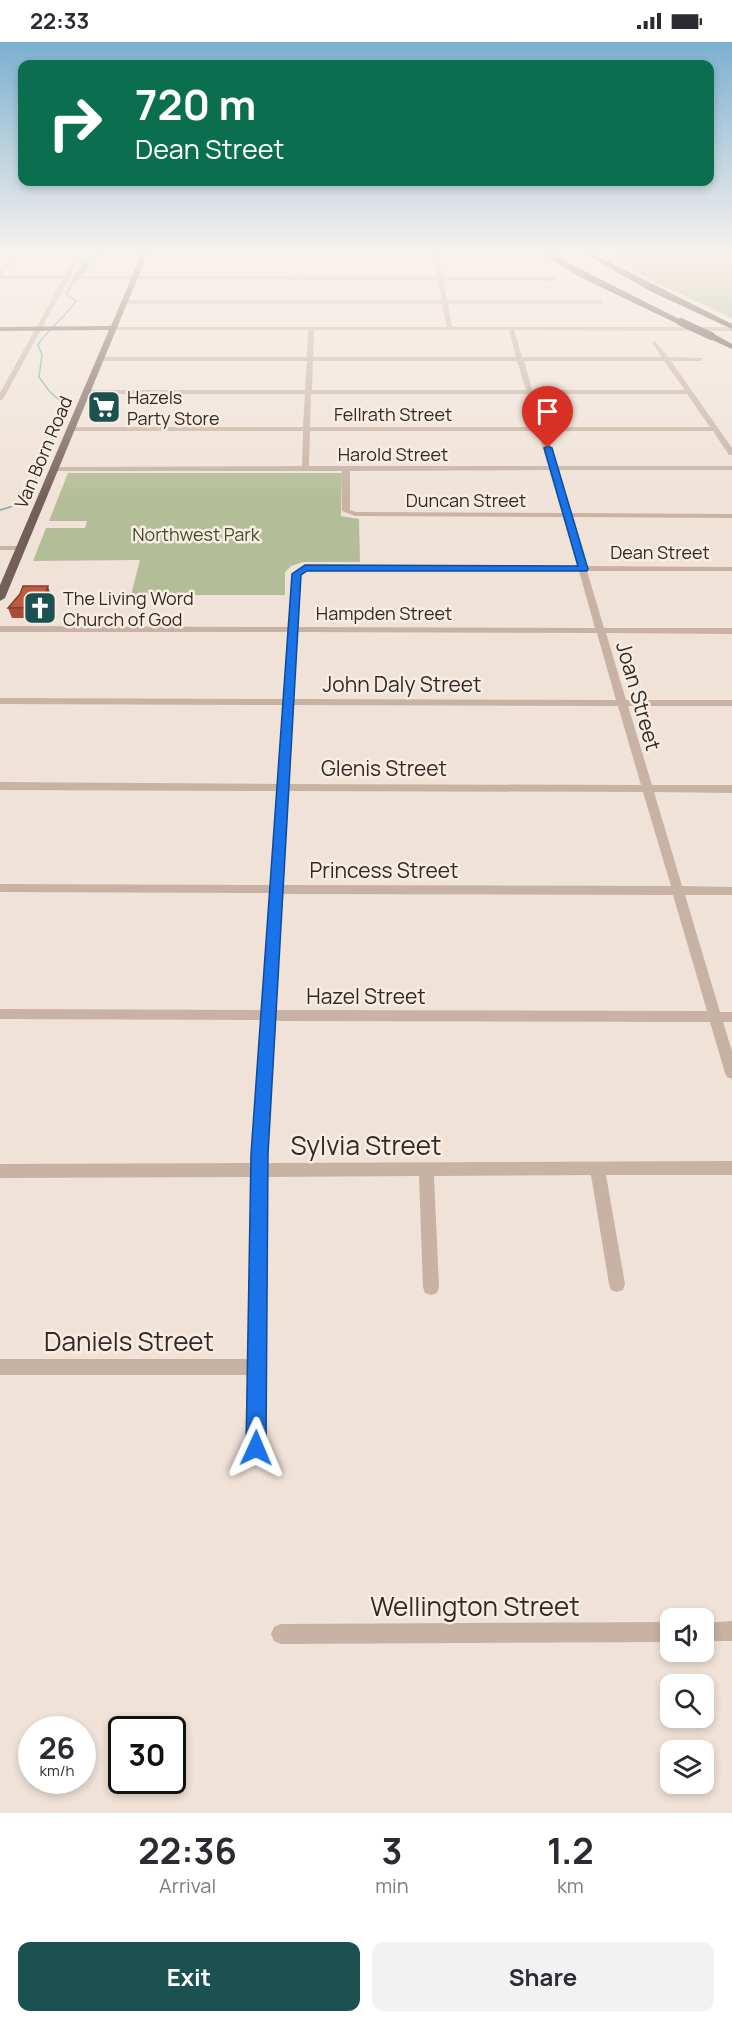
<!DOCTYPE html>
<html lang="en">
<head>
<meta charset="utf-8">
<style>
  body { margin:0; font-family:Manrope,sans-serif; background:#f2f2f3; color:#2b2b33; height:100vh; display:flex; flex-direction:column; font-size:22px; white-space:nowrap }
  * { box-sizing:border-box; margin:0 }
  p { font-size:20px; color:#7c7c81 }
  .icon { flex:none; width:33px; height:33px; fill:none; stroke:currentColor; stroke-width:2; stroke-linecap:round; stroke-linejoin:round }
  .map { position:relative; height:1771px; overflow:hidden }
  .sheet { display:flex; flex-direction:column; background:#fff; flex:1 }
  .sheet>* { flex:none }
  .banner { position:absolute; left:18px; top:18px; width:696px; height:126px; border-radius:12px; box-shadow:0 3px 9px #0003; background:#0b6e4f; color:#fff; overflow:hidden }
  .buttons { position:absolute; left:660px; top:1566px; display:grid; gap:12px }
  .buttons a { display:grid; place-items:center; width:54px; height:54px; border-radius:12px; background:#fff; box-shadow:0 3px 9px #0003; font-size:30px }
  .speed { position:absolute; left:18px; top:1674px; display:flex; gap:12px; font-size:30px; font-weight:700; text-align:center }
  .speed>* { display:grid; place-content:center; width:78px; height:78px; border-radius:50%; background:#fff; box-shadow:0 3px 9px #0003; line-height:1 }
  .speed small { font-size:15px; font-weight:400 }
  .speed .limit { border:3px solid #111; border-radius:9px; background:#fff; color:#111 }
  .pin { position:absolute; display:grid; place-items:center; width:51px; height:51px; color:#fff; margin:-62px -26px; border-radius:50% 50% 50% 0; rotate:-45deg; box-shadow:0 0 6px #0007 }
  .pin .icon { rotate:45deg }
  .me { position:absolute; width:66px; margin:-33px; rotate:1deg; stroke-linejoin:round; filter:drop-shadow(0 0 4px #0008) }
  .turn { display:flex; align-items:center; gap:21px; height:126px; padding:0 18px; font-size:27px }
  .turn .icon { width:78px; height:78px; stroke-width:2.5 }
  .turn b { display:block; font-size:42px; line-height:51px }
  .eta { display:flex; justify-content:space-evenly; align-items:center; height:102px; text-align:center }
  .eta b { font-size:36px; font-weight:700; line-height:42px }
  .primary-button { display:flex; gap:12px; margin-top:auto; padding:12px 18px }
  .primary-button a { flex:1; height:69px; border-radius:12px; background:#1c5152; color:#fff; font-size:24px; font-weight:700; line-height:69px; text-align:center }
  .primary-button a+a { background:#f2f2f3; color:#2b2b33 }
  .status { display:flex; justify-content:space-between; align-items:center; height:42px; padding:0 30px; background:#fff; direction:ltr }
  .status svg { height:16px; fill:currentColor }
  .map>svg:first-child { display:block }
</style>
</head>
<body>
<div class="status"><b>22:33</b><svg viewBox="0 0 49 12"><path d="M0 12V9h3v3zM5 12V6h3v6zM10 12V3h3v9zM15 12V0h3v12zM26 1h20v11H26zM47 4h2v5h-2z"/></svg></div>
<div class="map">
<svg width="732" height="1771" viewBox="0 0 732 1771">
  <rect width="100%" height="100%" fill="#f0e2d7"/>
  <g fill="#b3be98">
    <path d="M611,211H732V276L649,237Z"/>
    <path d="M68,431H342L341,474L359,477L360,520H303L291,524L285,530V553H131L140,518L33,519L46,486H85L87,479H49Z"/>
  </g>
  <g fill="none" stroke-linecap="round" stroke-linejoin="round">
    <path stroke="#77abab" stroke-width="1.5" d="M0,468L17,463L28,455L67,365L50,350L39,335L42,313L38,303C47,288 65,275 76,259L66,252L75,237"/>
    <path fill="#77abab" fill-rule="evenodd" d="M97,211H106L92,221L78,239H72L71,237L86,217Z"/>
    <g fill="#c7b2a3" fill-rule="evenodd">
      <path d="M14,211H19L2,233H65L78,211H83L3,357L0,359V351L63,237H0V229Z"/>
      <path d="M433,211H437L438,213L510,215L439,217L442,235H555L558,237L555,239L443,238L447,258H600L603,260L600,262H448L452,285H732V289L514,288L522,315H662L652,301L655,299L668,315L703,316L701,319H671L732,406V413H729L713,389H545L555,424H732V428H557L569,471L732,472V476L571,475L586,524L732,525V529H587L604,586H732V592L606,591L626,658H732V664H628L652,743H732V751L654,750L682,844L732,845V853H685L720,970H732V980H723L732,1009V1037L727,1035L725,1031L710,980L275,979L267,1121L732,1119V1133H606L625,1242L623,1248L617,1250L611,1248L609,1242L591,1133L434,1134L439,1245L437,1251L431,1253L425,1251L423,1245L419,1134L267,1135L265,1405L262,1411L256,1414L250,1411L247,1405L249,1333H0V1317H249L252,1135L0,1136V1122L253,1121L262,978L0,977V967L263,968L271,851L0,850V842L271,843L278,749L0,748V740L278,742L284,663L0,662V656L284,657L289,590H0V584L289,585L293,530L305,524H577L563,475L355,474L342,469V429H54L50,427L54,425L302,424L303,389H71L68,387L71,385H303L305,352H86L83,350L86,348H305L307,319H100L97,317L100,315H307L308,288H113L111,285H447L442,262H124L121,260L124,258H442L438,238L84,237L82,234L437,235L434,217L140,215L433,213ZM314,288H509L516,315H313ZM313,319H517L526,348H312ZM524,319H664L685,348H532ZM311,352H527L537,385H310ZM534,352H687L710,385H543ZM310,389H538L548,424H309ZM549,428L562,471L356,470L350,468V429ZM306,528L579,529L595,586L298,585L301,531ZM298,590L597,591L616,658L294,657ZM293,663L618,664L641,743L289,742ZM288,749L643,750L671,844L283,843ZM282,852L673,853L707,969L276,968Z"/>
      <path d="M0,504H21L25,506L21,508H0Z"/>
      <path d="M732,1579V1599H704V1581Z"/>
      <path d="M670,1580V1600L281,1602L274,1599L271,1592L274,1585L281,1582Z"/>
    </g>
    <path fill="#745f56" fill-rule="evenodd" d="M142,211H148L5,556L0,559V543L109,288L0,289V285L111,284Z"/>
    <g fill="#53423c" fill-rule="evenodd">
      <path d="M541,211H549L685,280L678,282L582,236Z"/>
      <path d="M583,211H591L732,282V287L652,250Z"/>
      <path d="M708,292H714L732,302V307L708,296Z"/>
    </g>
    <path stroke="#53423c" stroke-width="8" d="M681,280L711,294"/>
  </g>
  <path fill="#a74d39" d="M51,555L43,576H12L8,566Z"/>
  <path fill="#883f2e" d="M48,544L51,555L43,576L40,565Z"/>
  <path fill="#c25a42" stroke="#883f2e" stroke-width="1.5" d="M23,544H48L40,565L8,566L20,552Z"/>
  <linearGradient id="sky" x2="0" y2="1"><stop stop-color="#7bb0d0"/><stop offset="0.46" stop-color="#f8f2ed"/><stop offset="1" stop-color="#f8f2ed" stop-opacity="0"/></linearGradient>
  <rect width="732" height="459" fill="url(#sky)"/>
  <path fill="#1a73e8" stroke="#114b97" stroke-width="1.5" d="M548,404L552,406L588,527L587,529H307L301,533L268,1112L266,1406L263,1412L256,1415L249,1412L246,1406L251,1112L292,532L305,523L578,524L544,406Z"/>
  <defs>
    <g id="supermarket-square" transform="scale(1.725)"><rect x="-9" y="-9" width="18" height="18" rx="4" fill="#1c5152" stroke="#f8ede2"/><path d="M-6-5.5h2.5l.6 2H6L4.5 2H-2.5L-4.4-4H-6ZM-1.5 3.2a1.3 1.3 0 1 0 .1 0ZM3 3.2a1.3 1.3 0 1 0 .1 0Z" fill="#fff"/></g>
    <g id="church-square" transform="scale(1.725)"><rect x="-9" y="-9" width="18" height="18" rx="4" fill="#1c5152" stroke="#f8ede2"/><path d="M-1.2-6h2.4v3.5h3.3v2.4h-3.3V6h-2.4V-.1h-3.3v-2.4h3.3Z" fill="#fff"/></g>
  </defs>
  <g fill-rule="evenodd">
    <use href="#supermarket-square" x="104" y="365"/>
    <use href="#church-square" x="40" y="566"/>
  </g>
  <g text-anchor="middle" dominant-baseline="central" stroke-width="5" stroke-linejoin="round" paint-order="stroke">
    <g font-size="18" fill="#322825" stroke="#f8ede2" text-anchor="start">
      <text x="127" y="355">Hazels<tspan x="127" dy="21">Party Store</tspan></text>
      <text x="63" y="556">The Living Word<tspan x="63" dy="21">Church of God</tspan></text>
    </g>
    <g font-size="18" fill="#322825" stroke="#f8ede2">
      <text x="393" y="372">Fellrath Street</text>
      <text transform="translate(43 410) rotate(-67)">Van Born Road</text>
      <text x="393" y="412">Harold Street</text>
      <text x="466" y="458">Duncan Street</text>
      <text x="660" y="510">Dean Street</text>
      <text x="384" y="571">Hampden Street</text>
    </g>
    <g font-size="18" fill="#444f2a" stroke="#f8ede2">
      <text x="196" y="492">Northwest Park</text>
    </g>
    <g font-size="21" fill="#322825" stroke="#f8ede2">
      <text x="402" y="642">John Daly Street</text>
      <text transform="translate(639 654) rotate(74)">Joan Street</text>
      <text x="384" y="726">Glenis Street</text>
      <text x="384" y="828">Princess Street</text>
      <text x="366" y="954">Hazel Street</text>
    </g>
    <g font-size="26" fill="#322825" stroke="#f8ede2">
      <text x="366" y="1103">Sylvia Street</text>
      <text x="129" y="1299">Daniels Street</text>
      <text x="475" y="1564">Wellington Street</text>
    </g>
  </g>
</svg>
<div class="buttons">
<a><svg class="icon" aria-label="sound" viewBox="0 0 24 24"><path d="M4 9h4l5-4v14l-5-4H4zM17 9q2 3 0 6"/></svg></a>
<a><svg class="icon" aria-label="search" viewBox="0 0 24 24"><circle cx="10" cy="10" r="6"/><path d="M15 15l6 6"/></svg></a>
<a><svg class="icon" aria-label="layers" viewBox="0 0 24 24"><path d="M12 4l9 5-9 5-9-5zM3 14l9 5 9-5"/></svg></a>
</div>
<div class="speed"><div>26<small>km/h</small></div><div class="limit">30</div></div>
<div class="pin" style="left:548px;top:406px;background:#d93025"><svg class="icon" aria-label="arrive" viewBox="0 0 24 24"><path d="M6 21V4h12l-3 4 3 4H6"/></svg></div>
<svg class="me" style="left:256px;top:1406px" viewBox="-20 -20 40 40"><path d="M0-17L14 15 0 8-14 15z" fill="#1a73e8" stroke="#fff" stroke-width="4"/></svg>
<div class="banner">
<div class="turn"><svg class="icon" aria-label="right" viewBox="0 0 24 24"><path d="M7 20v-9h11M14 6l5 5-5 5"/></svg><div><b>720 m</b>Dean Street</div></div>
</div>
</div>
<section class="sheet">
<div class="eta">
<div><b>22:36</b><p>Arrival</p></div>
<div><b>3</b><p>min</p></div>
<div><b>1.2</b><p>km</p></div>
</div>
<div class="primary-button"><a>Exit</a><a>Share</a></div>
</section>
</body>
</html>
